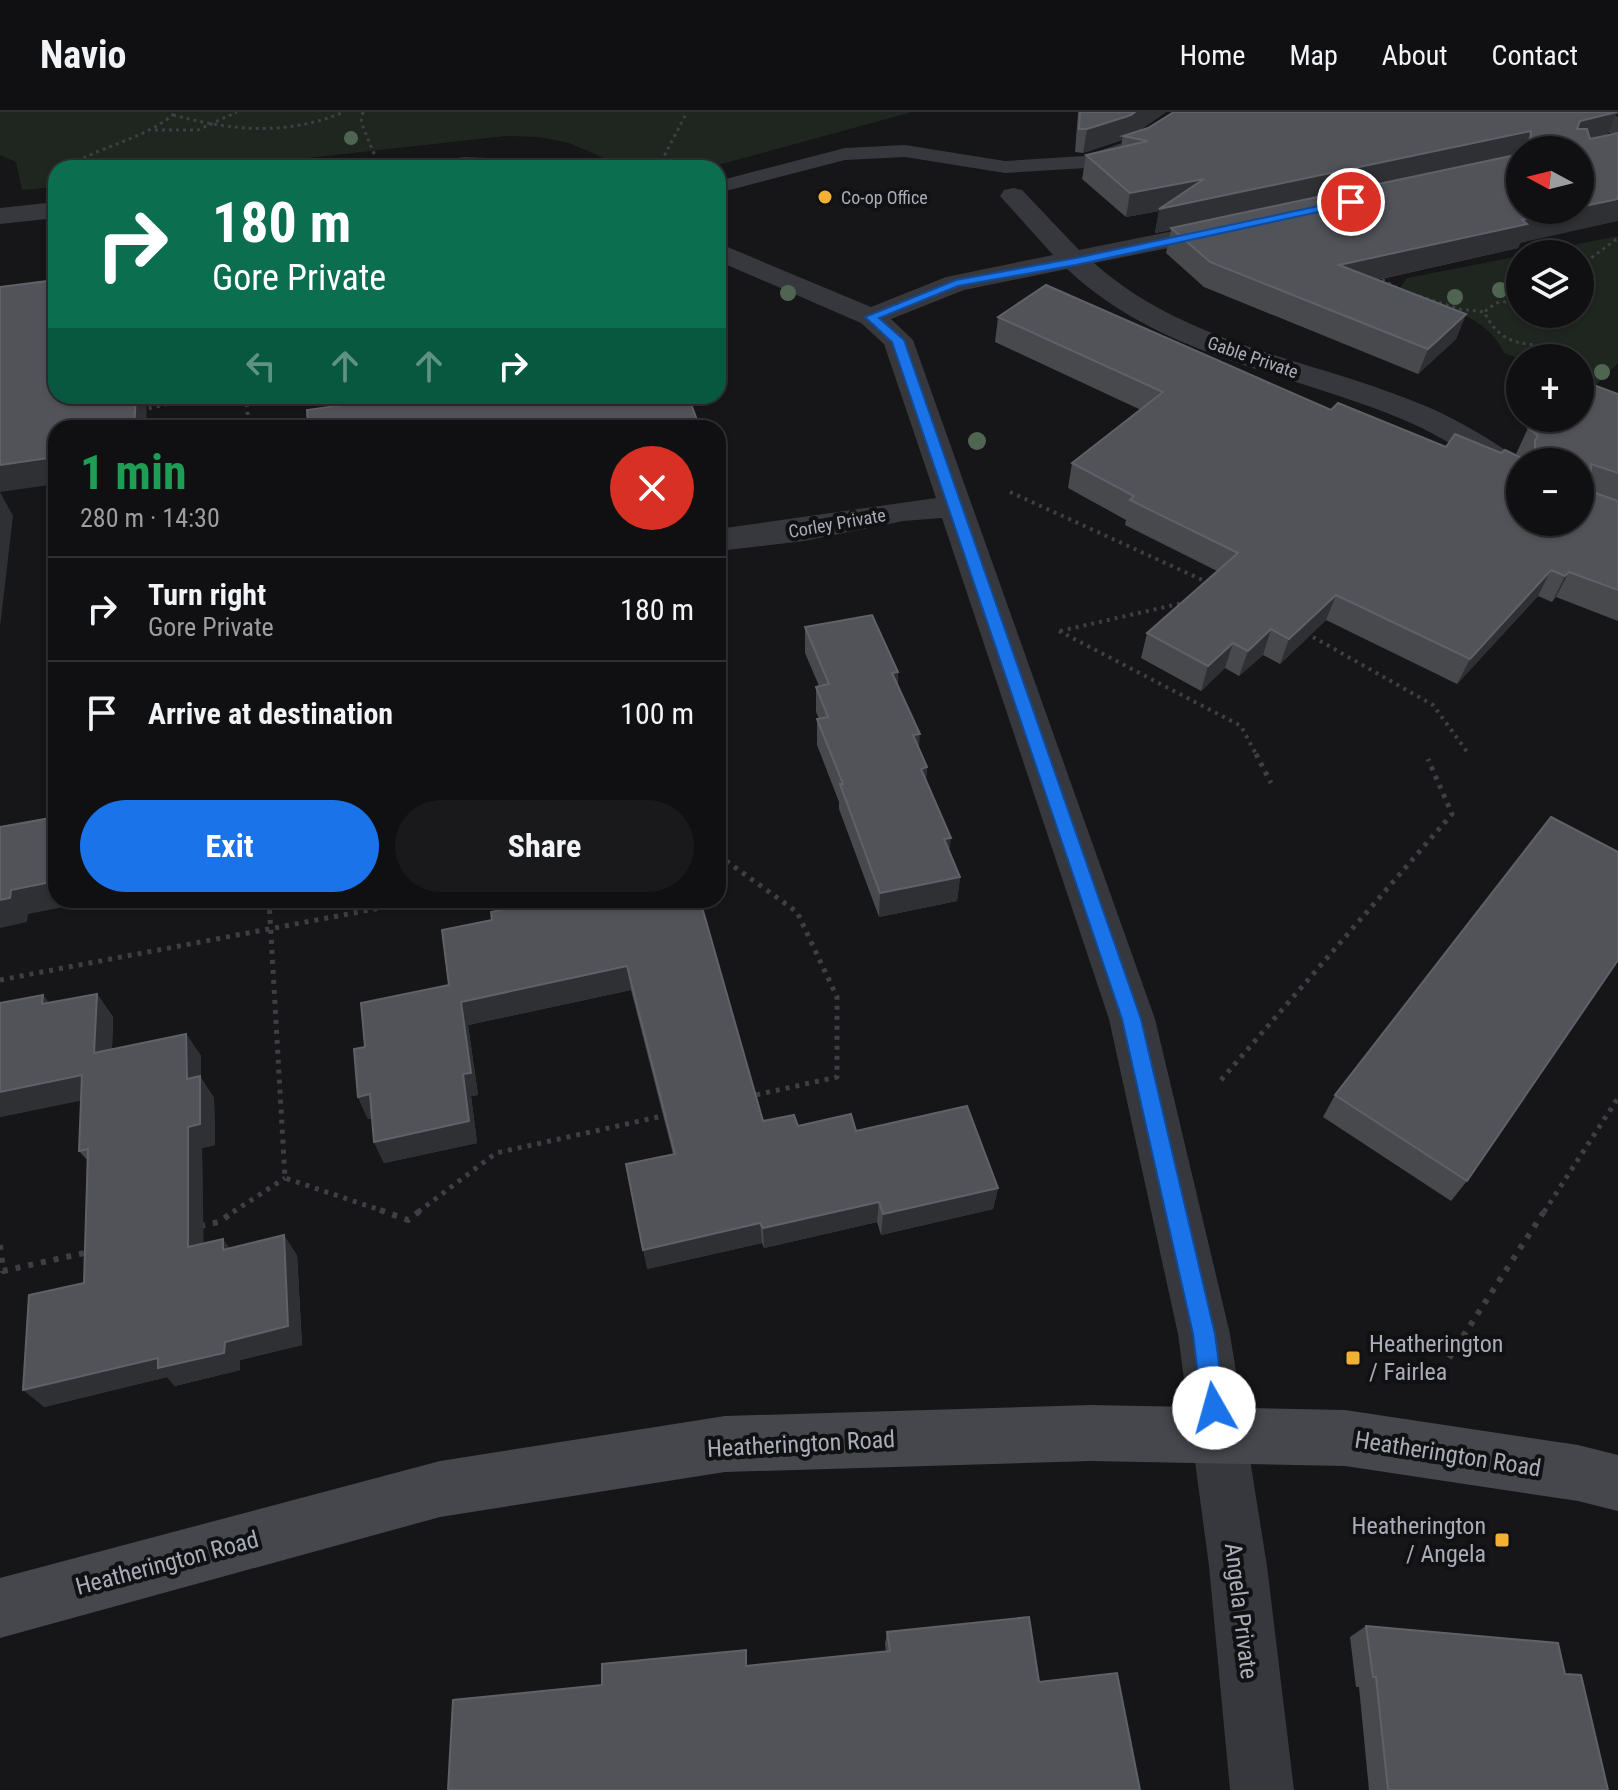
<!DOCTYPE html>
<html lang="en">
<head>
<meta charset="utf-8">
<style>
  body { margin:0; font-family:"Roboto Condensed",sans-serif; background:#19191b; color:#f1f3f6; height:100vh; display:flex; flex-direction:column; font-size:30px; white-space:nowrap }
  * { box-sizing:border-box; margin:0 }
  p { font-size:26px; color:#9c9d9f }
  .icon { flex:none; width:44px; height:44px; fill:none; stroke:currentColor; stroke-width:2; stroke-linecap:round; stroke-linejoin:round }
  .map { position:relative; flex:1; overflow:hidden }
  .drawer { position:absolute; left:48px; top:308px; width:678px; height:488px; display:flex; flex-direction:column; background:#101012; border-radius:24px; box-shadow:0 2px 6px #0004,0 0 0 2px #303032 }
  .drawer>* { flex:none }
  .hud { position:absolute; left:48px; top:48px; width:678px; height:244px; border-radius:24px; box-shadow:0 2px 6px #0004,0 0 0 2px #303032; background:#0b6e4f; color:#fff; overflow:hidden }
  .needle { width:52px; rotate:277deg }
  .tools { position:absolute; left:1506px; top:24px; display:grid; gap:16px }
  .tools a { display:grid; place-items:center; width:88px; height:88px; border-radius:50%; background:#101012; box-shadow:0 2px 6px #0004,0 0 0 2px #303032; font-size:40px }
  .pin { position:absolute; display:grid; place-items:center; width:68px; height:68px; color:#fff; margin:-34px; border:4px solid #fff; border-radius:50%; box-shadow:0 2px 8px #0007 }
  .me { position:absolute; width:88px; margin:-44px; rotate:353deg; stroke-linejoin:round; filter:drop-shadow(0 0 6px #0008) }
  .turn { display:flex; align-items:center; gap:28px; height:168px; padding:0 32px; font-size:36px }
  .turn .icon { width:104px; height:104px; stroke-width:2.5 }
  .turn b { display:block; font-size:56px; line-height:68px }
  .lanes { display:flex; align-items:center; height:76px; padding:0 32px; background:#0003; justify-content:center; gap:40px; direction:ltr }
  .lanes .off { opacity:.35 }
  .round { display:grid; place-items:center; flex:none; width:84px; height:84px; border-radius:42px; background:#19191b }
  .summary { display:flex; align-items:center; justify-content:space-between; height:136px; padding:0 32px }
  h1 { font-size:48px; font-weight:700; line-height:60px; color:#1e9e55 }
  .action { display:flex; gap:16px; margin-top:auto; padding:16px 32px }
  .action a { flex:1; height:92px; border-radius:48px; background:#1a73e8; color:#fff; font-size:32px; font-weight:700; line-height:92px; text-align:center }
  .action a+a { background:#19191b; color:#f1f3f6 }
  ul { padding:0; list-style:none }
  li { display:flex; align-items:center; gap:24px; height:104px; padding:0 32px; border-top:2px solid #303032 }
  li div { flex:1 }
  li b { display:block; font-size:30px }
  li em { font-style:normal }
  header { display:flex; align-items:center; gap:48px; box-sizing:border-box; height:112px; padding:0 40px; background:#101012; border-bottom:2px solid #303032 }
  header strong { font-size:38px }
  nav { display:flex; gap:44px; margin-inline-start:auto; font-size:28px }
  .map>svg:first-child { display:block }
</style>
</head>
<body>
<header>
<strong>Navio</strong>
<nav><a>Home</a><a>Map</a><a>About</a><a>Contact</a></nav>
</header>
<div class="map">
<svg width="1618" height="1678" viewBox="0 0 1618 1678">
  <rect width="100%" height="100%" fill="#161618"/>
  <g fill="#1e261f">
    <path d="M0,0H912L707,56H627L569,31L539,25L506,24L218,56H56V75L22,78L16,50L0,43Z"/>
    <path d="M1618,124V251L1595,274L1580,268V246L1520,247L1504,241C1485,199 1435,194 1395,183L1407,166L1520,144V202H1580V142H1529Z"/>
  </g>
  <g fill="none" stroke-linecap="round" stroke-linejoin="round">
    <g stroke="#3d3f44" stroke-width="3" stroke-dasharray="3 4" stroke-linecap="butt">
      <path d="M363,0L361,10L375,44"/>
      <path d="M173,3C233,19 286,24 344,0"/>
      <path d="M155,18H198L237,0"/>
      <path d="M65,56C100,34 142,28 174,2"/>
      <path d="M658,56L687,0"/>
      <path d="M1580,154L1618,126"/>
      <path d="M1376,164L1399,177"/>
      <path d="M1419,184L1460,197L1484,200"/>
      <path d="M1520,188L1496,191L1484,200C1508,248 1542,221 1564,246"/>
    </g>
    <g stroke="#3d3f44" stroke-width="4" stroke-dasharray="3 5" stroke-linecap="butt">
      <path d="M246,284L249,316"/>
      <path d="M141,298L203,284"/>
      <path d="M1010,380L1209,471"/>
      <path d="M1059,519L1241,614L1257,644"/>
      <path d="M1060,519L1187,490"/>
      <path d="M1306,521L1433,593L1468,641"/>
    </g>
    <g stroke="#3d3f44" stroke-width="5" stroke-dasharray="4 6" stroke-linecap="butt">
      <path d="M1256,642L1271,671"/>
      <path d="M718,743L797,800L837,885V965L751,984"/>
      <path d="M269,788L285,1066L386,1100"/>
      <path d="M0,868L422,788"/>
      <path d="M1221,968L1452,702L1428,647"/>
      <path d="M233,1100L285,1066"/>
      <path d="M418,1100L496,1041L667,1003"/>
      <path d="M1544,1100L1618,986"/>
    </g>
    <g stroke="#3d3f44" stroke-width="6" stroke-dasharray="5 8" stroke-linecap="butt">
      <path d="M380,1098L408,1108L421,1098"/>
      <path d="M200,1114L219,1110L236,1098"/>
      <path d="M0,1133L3,1159L89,1140"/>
      <path d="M1449,1246L1545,1098"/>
    </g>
    <path fill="#37383d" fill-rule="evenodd" d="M1171,0H1189L1183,12L1142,37L1086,56L1005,61L905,45L845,48L718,81V69L845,36L905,33L1005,49L1084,44L1128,29L1168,5Z"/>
    <g fill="#37383d" fill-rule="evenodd">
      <path d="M1581,0H1610L1618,5V23L1609,21Z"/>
      <path d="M464,45L530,48L539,51L543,56H424L428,51Z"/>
      <path d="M1013,76L1022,78L1079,138L1228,108L1238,110L1242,116L1238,122L1094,151C1188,235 1316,247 1428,295C1462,310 1493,329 1523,350H1520V373C1502,368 1488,356 1473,346C1451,331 1428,318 1404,308C1290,260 1160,245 1067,157L964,178L891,207L913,228L1155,907L1230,1222L1267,1454L1294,1678H1230L1209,1454L1178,1222L1109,907L942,406L903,409L804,429L718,439V417L936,386L884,232L861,211L718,149V131L871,195L946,165L1053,143L1000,84L1004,78Z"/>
      <path d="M56,90V106L0,112V96Z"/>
    </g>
    <path fill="#45474d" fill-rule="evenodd" d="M1090,1293L1345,1298L1578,1333L1618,1343V1399L1578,1389L1345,1354L1090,1349L725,1360L440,1405L0,1526V1466L440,1349L725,1304Z"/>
  </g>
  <g fill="#506452">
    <circle cx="351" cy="26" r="7"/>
    <circle cx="1500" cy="178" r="8"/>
    <circle cx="788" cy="181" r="8"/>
    <circle cx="1455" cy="185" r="8"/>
    <circle cx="1602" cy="260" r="8"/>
    <circle cx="977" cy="329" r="9"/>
  </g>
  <g fill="#47494d" fill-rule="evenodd">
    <path d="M1078,0H1166L1137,20L1148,16L1174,0H1618V2L1617,1L1520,131L1518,136L1377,168L1466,202L1456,227L1418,262L1204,175L1166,141L1171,118L1155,121L1159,99L1126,105L1082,67L1086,43L1121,35L1122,28L1083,41L1075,40ZM1520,38H1580L1520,98Z"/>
    <path d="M998,205L1331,298L1446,335L1501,341L1521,346L1516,342L1528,316L1618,282V509L1556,485L1552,490L1538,484L1457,572L1326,508L1280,552L1263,543L1239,564L1225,556L1201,579L1141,546L1147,521L1217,459L1125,413L1126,408L1068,376L1072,351L1141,298L995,230Z"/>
    <path d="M805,515L898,560V573L919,636L927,655L926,668L949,740L960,765L957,789L879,805L839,697V690L817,633V607H819L816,600V575L819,574L805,541Z"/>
    <path d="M700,788L763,1009L856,1019L998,1076L993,1097L881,1123L877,1110L764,1136L762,1131L647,1157L673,1042L631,878L468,913L478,983L471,984L477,1031L384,1051L374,1030L372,1006L368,1007L358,985L365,935L449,873Z"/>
    <path d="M97,882L113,905L112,937L186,922L201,944V966L214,986L215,1033L202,1036L203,1131L230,1136L297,1143L302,1233L240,1248V1258L175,1274L167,1265L44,1295L84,1171L88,1049L79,1039L81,988L0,1005L43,883L49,891Z"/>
    <path d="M1335,983L1467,1069L1451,1089L1323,1005Z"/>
    <path d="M1366,1514L1565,1562L1608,1678H1369L1359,1575H1356L1350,1525Z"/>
    <path d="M887,1520L1039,1570L602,1573L748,1554L886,1540L885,1532Z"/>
  </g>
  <g fill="#2f3033">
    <path d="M1135,0H1166L1127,26V25L1123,24L1122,28L1083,41L1087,17Z"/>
    <path d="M1617,0L1607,23L1570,32L1580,9Z"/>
    <path d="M1531,19L1524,38H1520V43L1155,121L1159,99L1126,105L1130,81L1204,67Z"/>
    <path d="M1618,87V109L1520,131L1518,136L1331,178L1339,153L1522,108L1567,98H1580V95Z"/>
    <path d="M1466,202L1456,227L1418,262L1428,237Z"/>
    <path d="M136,284H147L146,316H134Z"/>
    <path d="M684,284H708L709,291L685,295Z"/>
    <path d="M56,345V372L0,380L13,404L0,515V353Z"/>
    <path d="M1551,458L1538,484L1457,572L1470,547Z"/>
    <path d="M1569,460L1556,485L1552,490L1565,464Z"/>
    <path d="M1336,483L1326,508L1280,552L1289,527Z"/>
    <path d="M1271,517L1263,543L1239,564L1248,539Z"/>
    <path d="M1233,531L1225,556L1201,579L1208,554Z"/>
    <path d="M898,560L897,585L892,561Z"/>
    <path d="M920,622L918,647L913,623Z"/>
    <path d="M927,655L925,680L921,657Z"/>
    <path d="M951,726L948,750L944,727Z"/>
    <path d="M960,765L957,789L879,805L880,781Z"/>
    <path d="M56,769V788H99L28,802L27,810L0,816V788L11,778Z"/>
    <path d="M627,854L631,878L468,913L478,983L471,984L477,1031L384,1051L374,1030L463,962L461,890Z"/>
    <path d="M97,882L113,905L111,963L94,941Z"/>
    <path d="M43,883L60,906L42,892Z"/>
    <path d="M186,922L201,944V966L214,986L215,1033L202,1036L204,1154L188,1135Z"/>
    <path d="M82,963L99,985L0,1005V980Z"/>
    <path d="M370,982L380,1004L368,1007L358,985Z"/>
    <path d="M998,1076L993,1097L881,1123L883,1102Z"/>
    <path d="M879,1090L877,1110L764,1136L763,1116Z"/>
    <path d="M760,1111L762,1131L647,1157L643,1138Z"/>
    <path d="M284,1123L297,1143L302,1233L240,1248V1258L175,1274L167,1265L44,1295L23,1278L225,1230Z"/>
    <path d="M223,1127L237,1147L223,1138Z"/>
  </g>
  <g fill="#525359" stroke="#5f6168" stroke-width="2">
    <path d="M1080,0H1135L1131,3L1087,17H1079Z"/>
    <path d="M1174,0H1617L1580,9L1577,17H1587L1590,27L1618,21V87L1580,95V38H1530L1531,19L1159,97L1204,67L1130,81L1086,43L1148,29L1123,24L1148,16Z"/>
    <path d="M1520,42V98H1567L1522,108L1527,112L1339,153L1466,202L1428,237L1210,150L1171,116Z"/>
    <path d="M56,168V284H136L134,316H56V345L0,353V175Z"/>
    <path d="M1046,173L1331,298L1338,291L1446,335L1455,322L1501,341L1505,338L1530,350H1520V410H1580V350H1531L1535,348V328L1538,324L1528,316L1538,306H1580V268L1618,282V361L1591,352L1590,379L1618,389V478L1569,460L1565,464L1551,458L1470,547L1336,483L1289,527L1271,517L1248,539L1233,531L1208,554L1147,521L1238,441L1130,388L1134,384L1072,351L1163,280L998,205Z"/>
    <path d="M356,284H688L700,316H308L307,298L357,291Z"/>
    <path d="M872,503L898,560L892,561L920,622L913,623L927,655L921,657L951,726L944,727L960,765L880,781L840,672H843L817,607L828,605L816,575L829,572L805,515Z"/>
    <path d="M56,705V769L11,778L10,786L0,788V715Z"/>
    <path d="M1551,705L1618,740V848L1467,1069L1335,983Z"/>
    <path d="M549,788H700L763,1009L794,1003L798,1014L851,1002L856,1019L967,994L998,1076L883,1102L879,1090L763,1116L760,1111L643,1138L626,1052L675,1042L627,854L461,890L471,961L463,962L469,1009L374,1030L370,982L358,985L354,937L365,935L361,891L449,873L442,818L492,808L491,800Z"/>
    <path d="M97,882L94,941L186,922L187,967L200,964V1012L188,1015V1135L223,1127V1138L284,1123L288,1214L225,1230L224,1241L158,1256V1246L23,1278L29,1183L84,1171L88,1037L79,1039L82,963L0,980V891L43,883L42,892Z"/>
    <path d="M1029,1505L1039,1570L1117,1561L1140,1678H448L453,1588L602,1573V1552L746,1538V1554L890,1539L887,1520Z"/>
    <path d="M1366,1514L1558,1531L1565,1562L1581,1563L1608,1678H1388L1376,1565H1373Z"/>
  </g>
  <path fill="#1a73e8" stroke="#114b97" stroke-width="2" d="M1351,87L1355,88V92L1076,153L958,174L879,206L904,228L1141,907L1215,1222L1225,1296L1222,1304L1214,1307L1206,1304L1202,1296L1193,1222L1122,907L892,230L865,205L956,168L1076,146Z"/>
  <g fill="#f2b134" stroke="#111113" stroke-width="3">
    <circle cx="825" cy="85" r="8"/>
    <rect x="1345" y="1238" width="16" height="16" rx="4"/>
    <rect x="1494" y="1420" width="16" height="16" rx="4"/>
  </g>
  <g text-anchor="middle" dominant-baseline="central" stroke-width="8" stroke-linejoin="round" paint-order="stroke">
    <g font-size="18" fill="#a8adb8" stroke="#111113" text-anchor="start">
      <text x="841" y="85">Co-op Office</text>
    </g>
    <g font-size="18" fill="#a8adb8" stroke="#111113">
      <text transform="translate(1253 245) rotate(19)">Gable Private</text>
      <text transform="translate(837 411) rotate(-10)">Corley Private</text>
    </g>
    <g font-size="24" fill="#a8adb8" stroke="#111113" text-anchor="start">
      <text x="1369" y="1232">Heatherington<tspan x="1369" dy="28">/ Fairlea</tspan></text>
      <text x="1486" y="1414" text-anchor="end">Heatherington<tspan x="1486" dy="28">/ Angela</tspan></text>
    </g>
    <g font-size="24" fill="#a8adb8" stroke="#111113">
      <text transform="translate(801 1332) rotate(-3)">Heatherington Road</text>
      <text transform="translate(1448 1342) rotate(9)">Heatherington Road</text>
      <text transform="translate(167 1451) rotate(-15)">Heatherington Road</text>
      <text transform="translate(1241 1499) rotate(83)">Angela Private</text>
    </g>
  </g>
</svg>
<div class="tools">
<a><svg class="needle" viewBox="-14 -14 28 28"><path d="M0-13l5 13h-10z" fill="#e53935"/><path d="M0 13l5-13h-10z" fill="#9c9d9f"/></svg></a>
<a><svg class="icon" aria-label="layers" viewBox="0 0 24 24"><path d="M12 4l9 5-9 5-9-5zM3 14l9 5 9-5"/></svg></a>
<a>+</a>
<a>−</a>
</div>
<div class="pin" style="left:1351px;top:90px;background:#d93025"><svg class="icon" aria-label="arrive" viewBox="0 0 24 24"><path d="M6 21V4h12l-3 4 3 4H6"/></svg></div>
<svg class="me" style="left:1214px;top:1296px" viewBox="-20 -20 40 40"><circle r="19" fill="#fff"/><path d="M0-13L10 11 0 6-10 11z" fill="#1a73e8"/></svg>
<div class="hud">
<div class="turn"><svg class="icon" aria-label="right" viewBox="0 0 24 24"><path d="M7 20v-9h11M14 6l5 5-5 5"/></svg><div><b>180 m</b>Gore Private</div></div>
<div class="lanes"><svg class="icon off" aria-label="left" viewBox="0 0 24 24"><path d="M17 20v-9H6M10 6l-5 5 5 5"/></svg><svg class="icon off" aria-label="ahead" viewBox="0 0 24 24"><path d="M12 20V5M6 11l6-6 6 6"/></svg><svg class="icon off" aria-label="ahead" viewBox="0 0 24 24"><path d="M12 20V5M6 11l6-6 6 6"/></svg><svg class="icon" aria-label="right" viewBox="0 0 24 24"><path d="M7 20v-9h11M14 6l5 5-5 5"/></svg></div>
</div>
<section class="drawer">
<div class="summary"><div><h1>1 min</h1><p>280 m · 14:30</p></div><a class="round" style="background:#d93025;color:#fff"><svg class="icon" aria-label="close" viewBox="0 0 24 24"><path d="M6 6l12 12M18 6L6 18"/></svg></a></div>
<ul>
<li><svg class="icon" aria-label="right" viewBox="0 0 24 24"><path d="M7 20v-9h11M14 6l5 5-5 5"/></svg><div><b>Turn right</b><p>Gore Private</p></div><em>180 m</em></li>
<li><svg class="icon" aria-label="arrive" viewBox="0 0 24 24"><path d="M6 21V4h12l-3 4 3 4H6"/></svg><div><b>Arrive at destination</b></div><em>100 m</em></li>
</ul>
<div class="action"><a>Exit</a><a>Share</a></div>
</section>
</div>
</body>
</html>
